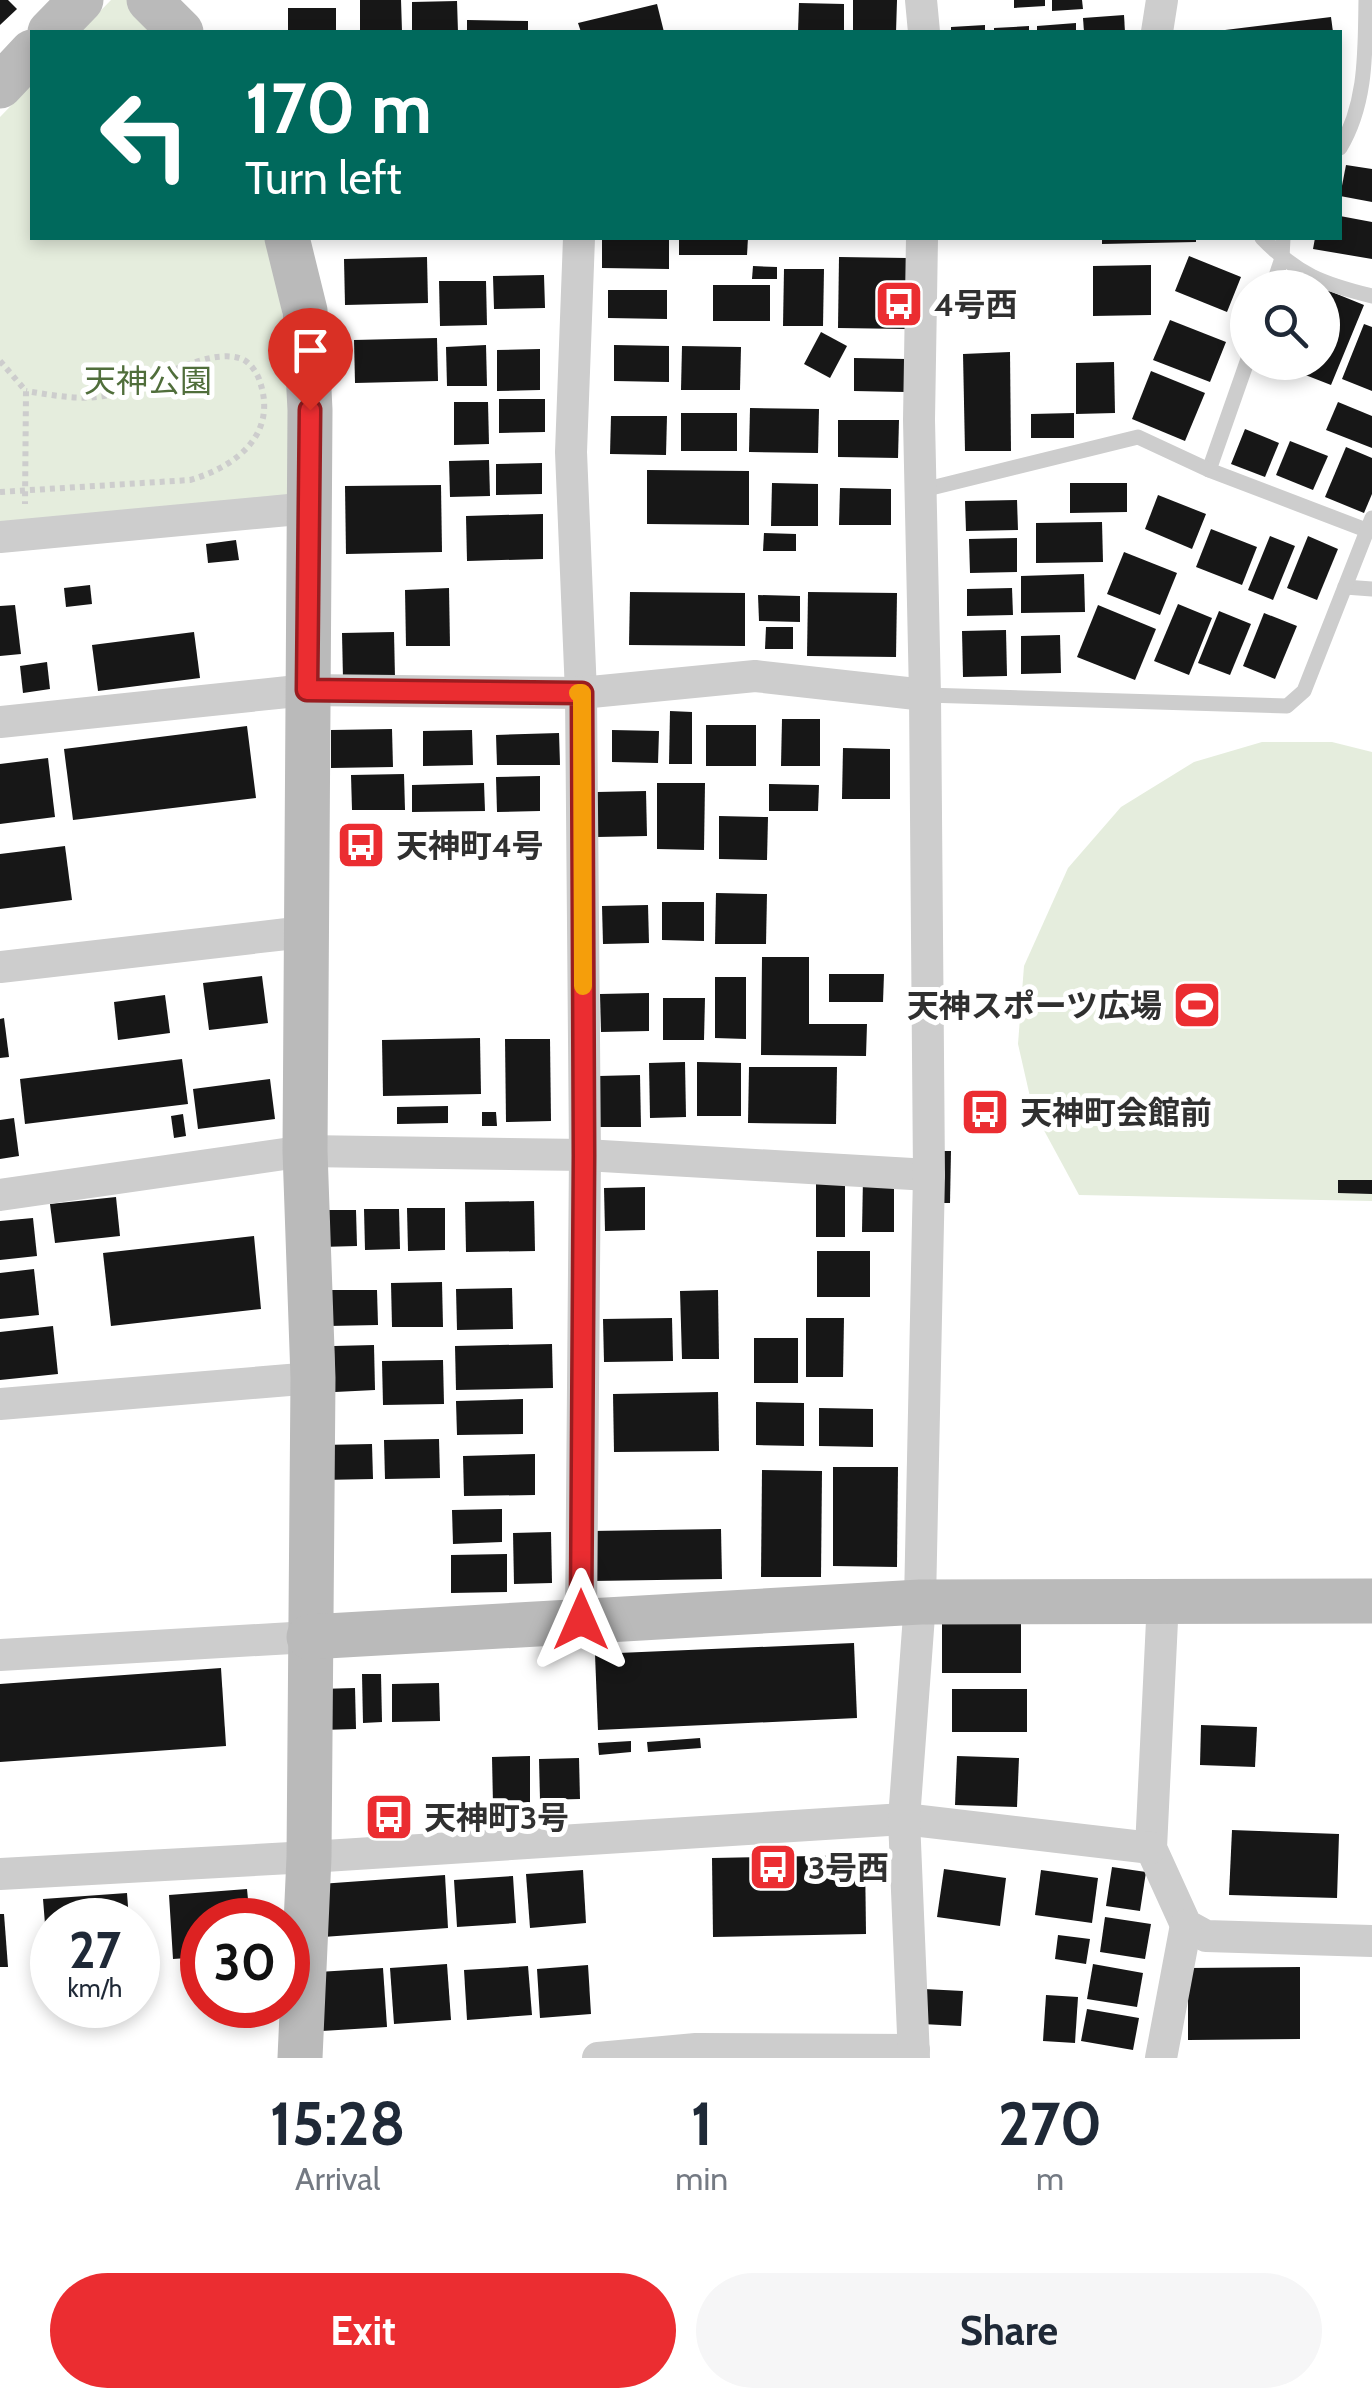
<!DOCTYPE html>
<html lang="en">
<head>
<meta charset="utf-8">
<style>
  body { margin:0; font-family:Cabin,"Noto Sans JP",sans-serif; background:#f6f6f7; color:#1f2937; height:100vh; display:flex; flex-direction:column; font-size:38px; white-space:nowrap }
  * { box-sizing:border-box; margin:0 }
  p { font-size:32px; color:#747a83 }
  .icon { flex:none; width:55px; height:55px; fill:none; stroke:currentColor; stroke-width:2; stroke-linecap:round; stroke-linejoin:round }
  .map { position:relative; height:2058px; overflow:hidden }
  .panel { display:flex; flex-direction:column; background:#fff; flex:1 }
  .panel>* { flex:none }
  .hud { position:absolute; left:30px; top:30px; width:1312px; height:210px; border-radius:0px; box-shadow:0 5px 15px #0003; background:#00695c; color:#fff; overflow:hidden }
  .buttons { position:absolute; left:1230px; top:270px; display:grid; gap:20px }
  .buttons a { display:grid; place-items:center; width:110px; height:110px; border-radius:50%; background:#fff; box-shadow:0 5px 15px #0003; font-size:50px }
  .speed { position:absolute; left:30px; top:1898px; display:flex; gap:20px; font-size:50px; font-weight:700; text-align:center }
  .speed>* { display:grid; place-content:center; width:130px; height:130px; border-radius:50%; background:#fff; box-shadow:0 5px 15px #0003; line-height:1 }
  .speed small { font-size:25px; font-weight:400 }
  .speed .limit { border:15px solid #d22; background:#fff; color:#111 }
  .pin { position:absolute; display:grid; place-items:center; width:85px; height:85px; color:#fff; margin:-102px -42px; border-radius:50% 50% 50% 0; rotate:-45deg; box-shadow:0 0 10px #0007 }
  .pin .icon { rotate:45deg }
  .me { position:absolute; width:110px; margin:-55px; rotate:0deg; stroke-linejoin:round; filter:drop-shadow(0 0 8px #0008) }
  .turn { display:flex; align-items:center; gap:35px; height:210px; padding:0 50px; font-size:45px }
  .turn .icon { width:130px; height:130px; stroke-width:2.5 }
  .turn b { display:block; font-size:70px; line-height:85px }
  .eta { display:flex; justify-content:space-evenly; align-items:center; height:170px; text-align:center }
  .eta b { font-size:60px; font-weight:800; line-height:70px }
  .button { display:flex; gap:20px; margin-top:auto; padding:20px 50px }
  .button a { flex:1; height:115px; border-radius:60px; background:#eb2d31; color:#fff; font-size:40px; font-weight:800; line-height:115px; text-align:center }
  .button a+a { background:#f6f6f7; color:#1f2937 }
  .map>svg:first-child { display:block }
</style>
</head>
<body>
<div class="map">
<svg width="1372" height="2058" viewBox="0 0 1372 2058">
  <rect width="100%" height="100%" fill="#fff"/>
  <g fill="#e5eddd">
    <path d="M111,0H132L164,32H80Z"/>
    <path d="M32,84V238H274L303,506L0,540V117Z"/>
    <path d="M1262,742H1332L1372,752V1201L1079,1195L1033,1110L1018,1044L1024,966L1068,868L1121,807L1194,762Z"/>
  </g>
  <g fill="#171717">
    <path d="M0,0H8L17,9L0,25Z"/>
    <path d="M360,0H401L402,32H360Z"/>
    <path d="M853,0H897L896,32H853Z"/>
    <path d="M1014,0H1045V6L1014,8Z"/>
    <path d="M1052,0H1082L1083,9L1052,11Z"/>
    <path d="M457,1L458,32H412V2Z"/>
    <path d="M799,3L844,4V32H798Z"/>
    <path d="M657,4L664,32H581L578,23Z"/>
    <rect x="288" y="8" width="48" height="24"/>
    <path d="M1124,15L1125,32H1084L1083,18Z"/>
    <path d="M1331,17L1333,32H1225V30Z"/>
    <path d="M467,20L528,21V32H467Z"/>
    <path d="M1076,23V32H1037V26Z"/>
    <path d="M985,25V32H951V27Z"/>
    <path d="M1029,26V32H994V28Z"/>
    <path d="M1346,165L1372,169V202L1340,196Z"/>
    <path d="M1340,216L1372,222V259L1313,249L1315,238H1340Z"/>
    <path d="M602,238H669V269L602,268Z"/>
    <path d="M679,238H748L747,255H679Z"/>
    <path d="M1102,238H1196V242L1102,244Z"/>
    <path d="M1189,256L1241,277L1227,312L1175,291Z"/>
    <path d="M427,257L428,303L345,305L344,259Z"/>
    <path d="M839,257L907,258L906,329L838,328Z"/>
    <path d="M1151,265V315L1093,316V266Z"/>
    <path d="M753,266L777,267V279H752Z"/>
    <path d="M784,269H824L823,326H783Z"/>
    <path d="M544,275L545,308L494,309L493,276Z"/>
    <path d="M439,281H486L487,325L440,326Z"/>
    <rect x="713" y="285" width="57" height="36"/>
    <path d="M1322,288L1364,305L1331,385L1290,369L1293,362H1322Z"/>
    <path d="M608,290H667V319L608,318Z"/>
    <path d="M1170,320L1226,342L1210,382L1153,360Z"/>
    <path d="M1364,324L1372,327V391L1342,379Z"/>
    <path d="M821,332L847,346L830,378L804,364Z"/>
    <path d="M437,338L438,381L355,383L354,340Z"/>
    <path d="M486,345L487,386H447L446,347Z"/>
    <path d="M614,345L669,346V382L614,381Z"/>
    <path d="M682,346L741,347L740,390H681Z"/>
    <path d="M540,349V390L497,391V350Z"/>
    <path d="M1010,352L1011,451H965L963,354Z"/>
    <path d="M854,358L906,359V392L854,391Z"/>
    <path d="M1114,362L1115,413L1076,414V363Z"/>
    <path d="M1151,371L1205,393L1185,441L1132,419Z"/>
    <path d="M499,399H545V432L499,433Z"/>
    <path d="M454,402H488L489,444L454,445Z"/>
    <path d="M1338,402L1372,416V448L1326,430Z"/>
    <path d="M750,408L819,409L818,453L749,452Z"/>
    <rect x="681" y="413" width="56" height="38"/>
    <path d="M1074,413V438H1031V414Z"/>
    <path d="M611,416H667L666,455L610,454Z"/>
    <path d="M838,420H899L898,458L838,457Z"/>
    <path d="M1245,429L1279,443L1265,477L1231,464Z"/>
    <path d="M1290,441L1328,456L1313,490L1276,475Z"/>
    <path d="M1346,447L1372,458V494L1364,513L1325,497Z"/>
    <path d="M489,460L490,496L450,497L449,461Z"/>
    <path d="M542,463V494L496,495V464Z"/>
    <path d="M647,470L749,471V525L647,524Z"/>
    <path d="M772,483L818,484V526H771Z"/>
    <path d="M1070,483H1127V512L1070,513Z"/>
    <path d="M441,485L442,552L346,554L345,486Z"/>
    <path d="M840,488L891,489V525H839Z"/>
    <path d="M1158,495L1206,514L1192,549L1145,529Z"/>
    <path d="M1017,500L1018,530L966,531L965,501Z"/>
    <path d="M543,514V559L467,561L466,516Z"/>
    <path d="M1102,522L1103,562L1036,563V523Z"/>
    <path d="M1211,529L1257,547L1242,585L1196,567Z"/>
    <path d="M764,533L796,534V551H763Z"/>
    <path d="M1270,536L1295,546L1273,600L1248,590Z"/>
    <path d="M1308,536L1338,549L1317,600L1287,588Z"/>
    <path d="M1017,538V572L970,573L969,539Z"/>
    <path d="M236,540L239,560L208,563L206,544Z"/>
    <path d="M1124,552L1177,573L1160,615L1107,594Z"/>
    <path d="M1084,574L1085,612L1021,613V576Z"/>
    <path d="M90,585L92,604L66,607L64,588Z"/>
    <path d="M449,588L450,646H406L405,590Z"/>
    <path d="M1012,588L1013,615L967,616V589Z"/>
    <path d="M630,592L745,593V646L629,645Z"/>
    <path d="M808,592L897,593L896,657L807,656Z"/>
    <path d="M758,595L800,596V622L759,621Z"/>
    <path d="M1178,604L1212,618L1189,675L1154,661Z"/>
    <path d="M15,605L21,654L0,656V606Z"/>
    <path d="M1098,605L1156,629L1135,680L1077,657Z"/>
    <path d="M1219,611L1251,624L1230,675L1198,663Z"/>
    <path d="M1264,613L1297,626L1275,679L1243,666Z"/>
    <path d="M766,627H793V649H765Z"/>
    <path d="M1006,630L1007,676L963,677L962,631Z"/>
    <path d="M194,632L200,678L98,691L92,645Z"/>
    <path d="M394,632L395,678L343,679L342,633Z"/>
    <path d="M1060,635L1061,673L1021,674V636Z"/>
    <path d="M47,662L50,689L23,693L20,666Z"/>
    <path d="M670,711L692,712V764H669Z"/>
    <path d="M782,719H820V766H781Z"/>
    <rect x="706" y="725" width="50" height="41"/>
    <path d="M247,726L256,798L73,820L64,749Z"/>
    <path d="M392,729L393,767L331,768V730Z"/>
    <path d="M472,730L473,765L423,766V731Z"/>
    <path d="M612,730L659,731L658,763L612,762Z"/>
    <path d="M559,733L560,765H497L496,735Z"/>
    <path d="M843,748L890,749V799H842Z"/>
    <path d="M48,758L55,817L0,824V764Z"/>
    <path d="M404,774L405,810H352L351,775Z"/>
    <path d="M540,776V811L497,812L496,777Z"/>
    <path d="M484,783L485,811L412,812V785Z"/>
    <path d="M657,783H705L704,850L657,849Z"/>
    <path d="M769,784L819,785L818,811H769Z"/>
    <path d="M646,791L647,836L597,837V792Z"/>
    <path d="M719,816L768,817L767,860L719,859Z"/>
    <path d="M65,846L72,900L0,909V854Z"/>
    <path d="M716,893L767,894L766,944H715Z"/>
    <path d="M662,902H704V941L662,940Z"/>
    <path d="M648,905L649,943L603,944L602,906Z"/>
    <path d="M762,957H809V1024H867L866,1056L761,1055Z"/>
    <path d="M829,974H884L883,1002H829Z"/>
    <path d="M262,976L268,1023L209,1030L203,983Z"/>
    <path d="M715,977H746V1039L715,1038Z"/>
    <path d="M649,993V1031L601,1032L600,994Z"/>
    <path d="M165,995L170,1033L118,1040L114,1002Z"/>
    <path d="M663,998H705L704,1040H663Z"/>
    <path d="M4,1018L9,1057L0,1058V1019Z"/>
    <path d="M480,1038L481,1094L383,1096L382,1040Z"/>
    <path d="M505,1039H550L551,1121L506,1122Z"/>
    <path d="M182,1059L188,1104L25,1124L20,1079Z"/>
    <path d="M685,1062L686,1117L650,1118L649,1063Z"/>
    <path d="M697,1062L741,1063V1116H697Z"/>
    <path d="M749,1067H837L836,1124L748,1123Z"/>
    <path d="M640,1075L641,1127H599V1076Z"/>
    <path d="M270,1079L275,1119L198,1129L193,1089Z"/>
    <path d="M448,1106V1123L397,1124V1107Z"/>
    <path d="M482,1112H496L497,1126H482Z"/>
    <path d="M183,1114L186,1136L174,1138L171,1116Z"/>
    <path d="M14,1118L19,1156L0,1159V1120Z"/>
    <path d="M938,1151H951L950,1203H938Z"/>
    <path d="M863,1177L894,1178V1232H862Z"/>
    <rect x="816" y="1179" width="29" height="58"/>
    <path d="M1338,1180H1372V1194L1338,1193Z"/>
    <path d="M645,1187V1230L605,1231L604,1188Z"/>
    <path d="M116,1197L120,1236L55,1243L50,1204Z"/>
    <path d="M534,1201L535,1251L466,1252L465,1202Z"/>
    <path d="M407,1208H445V1250L408,1251Z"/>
    <path d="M364,1209H399L400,1249L365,1250Z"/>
    <path d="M319,1210H356L357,1246L320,1247Z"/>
    <path d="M33,1218L37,1256L0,1260V1221Z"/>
    <path d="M254,1236L261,1309L111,1326L103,1253Z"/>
    <rect x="817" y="1251" width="53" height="46"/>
    <path d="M34,1269L39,1315L0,1319V1273Z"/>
    <path d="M442,1282L443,1327H392L391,1283Z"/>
    <path d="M512,1288L513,1329L457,1330L456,1289Z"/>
    <path d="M328,1290H377L378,1325L328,1326Z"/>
    <path d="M718,1290L719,1359H682L680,1291Z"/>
    <path d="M672,1318L673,1361L604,1362L603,1319Z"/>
    <path d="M806,1318H844L843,1377H806Z"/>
    <path d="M53,1326L58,1374L0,1380V1332Z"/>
    <rect x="754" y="1338" width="44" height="45"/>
    <path d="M552,1344L553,1388L456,1390L455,1346Z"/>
    <path d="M374,1345L375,1390L335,1392L334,1346Z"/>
    <path d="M443,1360L444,1404L383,1405L382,1361Z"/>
    <path d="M718,1392L719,1451L614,1452L613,1394Z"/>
    <path d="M523,1399V1434L457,1435L456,1401Z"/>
    <path d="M756,1402L804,1403V1446L756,1445Z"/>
    <path d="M819,1408L873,1409V1447L819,1446Z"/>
    <path d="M439,1439L440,1478L385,1479L384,1440Z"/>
    <path d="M372,1444L373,1479L321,1480V1445Z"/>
    <path d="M535,1454V1495L464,1496L463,1456Z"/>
    <path d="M833,1467H898L897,1567L833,1566Z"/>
    <path d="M762,1470L822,1471L821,1577H761Z"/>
    <path d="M502,1509V1542L453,1544L452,1510Z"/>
    <path d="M721,1529L722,1579L592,1581L591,1531Z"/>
    <path d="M551,1532L552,1583L514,1584L513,1533Z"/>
    <path d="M507,1554V1592L451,1593V1555Z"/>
    <rect x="942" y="1619" width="79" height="54"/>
    <path d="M854,1643L857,1718L598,1730L595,1654Z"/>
    <path d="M221,1668L226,1746L0,1762V1684Z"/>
    <path d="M362,1674H381L382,1722L363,1723Z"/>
    <path d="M439,1683L440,1721L392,1722V1684Z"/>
    <path d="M355,1688L356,1729L321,1730L320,1689Z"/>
    <rect x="952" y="1689" width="75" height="43"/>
    <path d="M1201,1725L1257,1727L1255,1767L1200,1765Z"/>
    <path d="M700,1738L701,1748L648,1752L647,1742Z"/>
    <path d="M631,1741V1752L599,1755L598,1743Z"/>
    <path d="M530,1756V1804L493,1805L492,1757Z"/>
    <path d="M957,1756L1019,1758L1017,1807L955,1805Z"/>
    <path d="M579,1758L580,1799L540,1800L539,1759Z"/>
    <path d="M1232,1830L1339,1834L1337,1898L1229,1895Z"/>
    <path d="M865,1855L866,1934L713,1937L712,1858Z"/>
    <path d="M1112,1867L1146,1872L1140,1911L1106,1906Z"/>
    <path d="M944,1869L1006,1878L1000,1926L937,1917Z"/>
    <path d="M583,1870L586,1923L530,1928L526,1874Z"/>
    <path d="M1041,1870L1098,1878L1092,1923L1035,1915Z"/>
    <path d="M445,1875L448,1928L323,1937L320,1884Z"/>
    <path d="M513,1876L516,1923L457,1927L454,1880Z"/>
    <path d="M247,1889L250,1920H202V1957L173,1959L169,1895Z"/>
    <path d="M127,1893L129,1920H52V1962H48L43,1899Z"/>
    <path d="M0,1914H4L8,1967H0Z"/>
    <path d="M1105,1917L1151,1924L1145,1959L1100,1952Z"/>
    <path d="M1058,1935L1090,1939L1086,1964L1055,1959Z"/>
    <path d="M447,1964L451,2020L394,2024L390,1968Z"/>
    <path d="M1093,1964L1143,1973L1137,2007L1087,1999Z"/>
    <path d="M588,1965L591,2014L540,2018L537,1969Z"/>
    <path d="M528,1966L532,2015L467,2020L464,1970Z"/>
    <path d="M1300,1967V2039L1188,2040V1968Z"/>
    <path d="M383,1968L387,2027L322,2031L318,1972Z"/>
    <path d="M924,1989L963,1991L961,2026L922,2024Z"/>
    <path d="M1046,1995L1078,1997L1075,2043L1043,2041Z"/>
    <path d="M1087,2009L1139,2018L1133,2050L1081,2041Z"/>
  </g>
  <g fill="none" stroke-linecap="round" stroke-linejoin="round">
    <g stroke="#cdcdcd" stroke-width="6" stroke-dasharray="5 5" stroke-linecap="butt">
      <path d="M0,361L26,391L25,504"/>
      <path d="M0,492L190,480C235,467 278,435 260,382C258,374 250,362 242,359C209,346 149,384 117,393C87,402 57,396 26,391"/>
    </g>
    <g stroke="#cdcdcd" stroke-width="15">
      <path d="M1340,148C1367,103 1365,51 1366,0"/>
      <path d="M1262,238C1298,275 1323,284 1372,296"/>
      <path d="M1272,288L1282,258L1283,238"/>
      <path d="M1209,470L1248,359"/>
      <path d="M923,490L1138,437L1209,470L1366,530"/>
      <path d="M1345,587L1372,589"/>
      <path d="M925,695L1287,706L1304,691L1372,518"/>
    </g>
    <g stroke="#cdcdcd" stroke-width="32">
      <path d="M921,0L924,32"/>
      <path d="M1157,32L1162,0"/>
      <path d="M579,238L571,452L581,693L585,1155L581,1620"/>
      <path d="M0,537L310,508"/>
      <path d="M0,722L307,690L581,693L755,676L925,695"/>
      <path d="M0,967L304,932"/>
      <path d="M0,1195L305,1151L585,1155L929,1175"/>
      <path d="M0,1404L313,1378"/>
      <path d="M1163,1600L1151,1848L1186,1925L1206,1936L1372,1941"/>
      <path d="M0,1655L309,1637"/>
      <path d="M0,1874L309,1857L904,1819L1151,1848"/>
      <path d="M598,2058L696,2049L914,2050"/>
      <path d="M914,2058L904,1819L920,1602L929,1175L925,695L919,420L922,238"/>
      <path d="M1161,2058L1186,1925"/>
    </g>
    <g stroke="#bababa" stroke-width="45">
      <path d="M149,0L181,32"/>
      <path d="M50,32L81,0"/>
      <path d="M0,86L32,52"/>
      <path d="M287,238L305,311L310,410L305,1151L313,1378L309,1857L300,2058"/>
      <path d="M309,1637L920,1602L1372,1601"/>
    </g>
  </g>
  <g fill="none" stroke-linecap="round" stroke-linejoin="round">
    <g stroke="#991d20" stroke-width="25">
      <path id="route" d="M310,410L307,690L582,693L584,1155L581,1620"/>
    </g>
    <use href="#route" stroke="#eb2d31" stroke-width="18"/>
    <path stroke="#f59e0b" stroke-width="18" d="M578,693H582L583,986"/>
  </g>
  <defs>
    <g id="bus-square" transform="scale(2.5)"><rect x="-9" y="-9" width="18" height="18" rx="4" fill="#eb2d31" stroke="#fff"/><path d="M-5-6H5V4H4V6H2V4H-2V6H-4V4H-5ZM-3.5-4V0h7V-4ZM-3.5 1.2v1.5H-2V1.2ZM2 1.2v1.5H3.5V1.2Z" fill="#fff"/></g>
    <g id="stadium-square" transform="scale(2.5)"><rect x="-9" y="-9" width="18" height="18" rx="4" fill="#eb2d31" stroke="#fff"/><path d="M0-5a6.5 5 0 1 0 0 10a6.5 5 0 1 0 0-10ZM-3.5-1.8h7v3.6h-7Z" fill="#fff"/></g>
  </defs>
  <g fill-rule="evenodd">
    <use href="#bus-square" x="899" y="304"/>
    <use href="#bus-square" x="361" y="845"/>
    <use href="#stadium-square" x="1197" y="1005"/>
    <use href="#bus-square" x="985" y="1112"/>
    <use href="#bus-square" x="389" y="1817"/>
    <use href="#bus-square" x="773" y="1867"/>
  </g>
  <g text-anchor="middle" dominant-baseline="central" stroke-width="10" stroke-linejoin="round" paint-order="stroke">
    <g font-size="32" font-weight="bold" fill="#303030" stroke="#fff" text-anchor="start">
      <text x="934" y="304">4号西</text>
      <text x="396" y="845">天神町4号</text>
      <text x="1162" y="1005" text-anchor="end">天神スポーツ広場</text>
      <text x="1020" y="1112">天神町会館前</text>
      <text x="424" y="1817">天神町3号</text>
      <text x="808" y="1867">3号西</text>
    </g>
    <g font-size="32" fill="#506e3b" stroke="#fff">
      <text x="148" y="380">天神公園</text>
    </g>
  </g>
</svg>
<div class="buttons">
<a><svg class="icon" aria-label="search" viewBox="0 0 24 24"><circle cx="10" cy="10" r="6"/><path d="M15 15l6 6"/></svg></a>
</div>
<div class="speed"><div>27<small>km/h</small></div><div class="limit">30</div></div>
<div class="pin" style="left:310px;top:410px;background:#d93025"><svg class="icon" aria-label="arrive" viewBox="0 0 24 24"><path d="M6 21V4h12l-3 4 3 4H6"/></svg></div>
<svg class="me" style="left:581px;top:1620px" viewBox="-20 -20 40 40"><path d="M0-17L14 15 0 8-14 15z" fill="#eb2d31" stroke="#fff" stroke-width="4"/></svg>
<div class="hud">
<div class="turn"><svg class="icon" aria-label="left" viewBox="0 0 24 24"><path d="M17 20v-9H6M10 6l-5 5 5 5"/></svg><div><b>170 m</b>Turn left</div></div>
</div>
</div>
<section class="panel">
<div class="eta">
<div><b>15:28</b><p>Arrival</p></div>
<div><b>1</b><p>min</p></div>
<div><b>270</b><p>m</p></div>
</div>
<div class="button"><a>Exit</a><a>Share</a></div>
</section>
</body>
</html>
